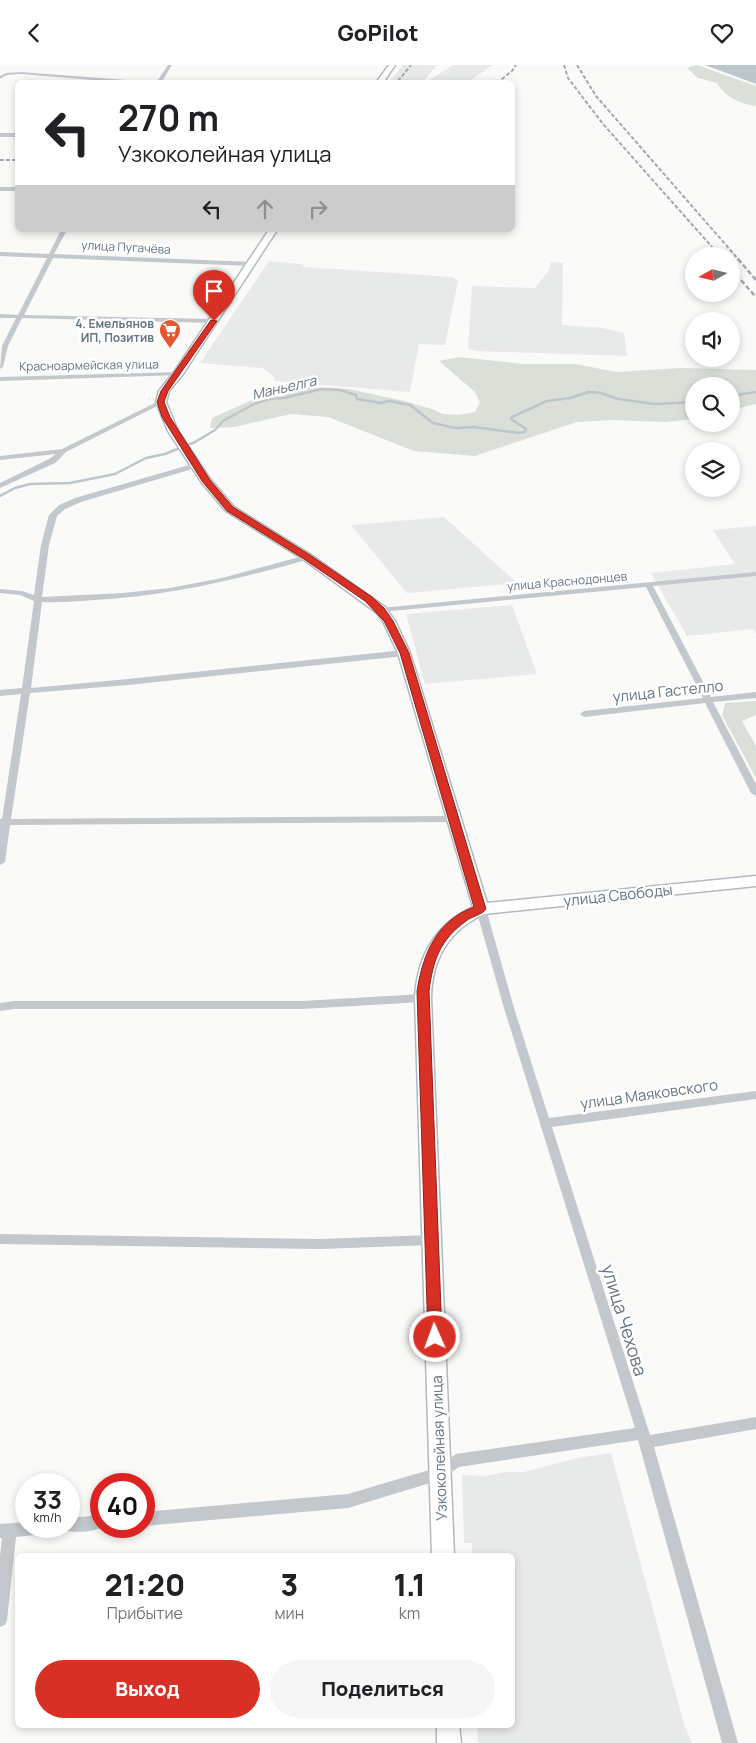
<!DOCTYPE html>
<html lang="ru">
<head>
<meta charset="utf-8">
<style>
  body { margin:0; font-family:Manrope,sans-serif; background:#f6f6f6; color:#202124; height:100vh; display:flex; flex-direction:column; font-size:19px; white-space:nowrap }
  * { box-sizing:border-box; margin:0 }
  p { font-size:16px; color:#757577 }
  .icon { flex:none; width:28px; height:28px; fill:none; stroke:currentColor; stroke-width:2; stroke-linecap:round; stroke-linejoin:round }
  .map { position:relative; flex:1; overflow:hidden }
  .details { position:absolute; left:15px; top:1488px; width:500px; height:175px; display:flex; flex-direction:column; background:#fff; border-radius:8px; box-shadow:0 2px 8px #0003 }
  .details>* { flex:none }
  .top-card { position:absolute; left:15px; top:15px; width:500px; height:152px; border-radius:8px; box-shadow:0 2px 8px #0003; background:#fff; color:#202124; overflow:hidden }
  .needle { width:32px; rotate:262deg }
  .buttons { position:absolute; left:685px; top:182px; display:grid; gap:10px }
  .buttons a { display:grid; place-items:center; width:55px; height:55px; border-radius:50%; background:#fff; box-shadow:0 2px 8px #0003; font-size:25px }
  .speed { position:absolute; left:15px; top:1408px; display:flex; gap:10px; font-size:25px; font-weight:700; text-align:center }
  .speed>* { display:grid; place-content:center; width:65px; height:65px; border-radius:50%; background:#fff; box-shadow:0 2px 8px #0003; line-height:1 }
  .speed small { font-size:12px; font-weight:400 }
  .speed .limit { border:8px solid #d22; background:#fff; color:#111 }
  .pin { position:absolute; display:grid; place-items:center; width:42px; height:42px; color:#fff; margin:-51px -21px; border-radius:50% 50% 50% 0; rotate:-45deg; box-shadow:0 0 5px #0007 }
  .pin .icon { rotate:45deg }
  .me { position:absolute; width:55px; margin:-28px; rotate:358deg; stroke-linejoin:round; filter:drop-shadow(0 0 4px #0008) }
  .turn { display:flex; align-items:center; gap:18px; height:105px; padding:0 20px; font-size:22px }
  .turn .icon { width:65px; height:65px; stroke-width:2.5 }
  .turn b { display:block; font-size:35px; line-height:42px }
  .lanes { display:flex; align-items:center; height:48px; padding:0 20px; background:#0003; justify-content:center; gap:25px; direction:ltr }
  .lanes .off { opacity:.35 }
  .eta { display:flex; justify-content:space-evenly; align-items:center; height:85px; text-align:center }
  .eta b { font-size:30px; font-weight:800; line-height:35px }
  .button { display:flex; gap:10px; margin-top:auto; padding:10px 20px }
  .button a { flex:1; height:58px; border-radius:30px; background:#d93025; color:#fff; font-size:20px; font-weight:800; line-height:58px; text-align:center }
  .button a+a { background:#f6f6f6; color:#202124 }
  header { display:flex; justify-content:space-between; align-items:center; height:65px; padding:0 20px; background:#fff; font-size:22px; font-weight:800 }
  .map>svg:first-child { display:block }
</style>
</head>
<body>
<header><svg class="icon" aria-label="back" viewBox="0 0 24 24"><path d="M15 5l-7 7 7 7"/></svg>GoPilot<svg class="icon" aria-label="heart" viewBox="0 0 24 24"><path d="M12 20l-8-8c-3-5 5-10 8-4 3-6 11-1 8 4z"/></svg></header>
<div class="map">
<svg width="756" height="1678" viewBox="0 0 756 1678">
  <rect width="100%" height="100%" fill="#fafaf8"/>
  <g fill="#e8e9e9">
    <path d="M403,0H437L423,17H390Z"/>
    <path d="M453,0H493L468,17H426Z"/>
    <path d="M269,196L302,199L305,202L452,212L458,216L445,280L419,279L410,327L274,316L275,313L263,303L200,298Z"/>
    <path d="M551,197L563,198L562,260L603,263L624,268L627,291L476,286L468,284L472,221L535,223L549,205Z"/>
    <path d="M444,452L517,518L407,528L351,460Z"/>
    <path d="M756,461V569L753,564L687,571L651,508L735,499L713,465Z"/>
    <path d="M512,540L537,609L425,619L406,549Z"/>
    <path d="M611,1388L683,1656L692,1678H478L477,1660H512V1490H472V1478H464L462,1410L484,1411L507,1407H524L577,1393Z"/>
  </g>
  <g fill="#dadfd7">
    <path d="M697,0L756,21V41C740,39 725,32 717,18L698,13L687,3Z"/>
    <path d="M459,292L523,299H576L616,307L681,303L756,305V339L731,345V321H694V354L666,357L612,355L577,357L475,391L414,386L328,352L291,349L234,362L210,363L212,353L283,321L349,324L404,336L432,344L443,349L458,350L475,347L480,337L475,327L439,296Z"/>
    <path d="M756,636V650L742,656L756,681V713L722,650L725,638Z"/>
  </g>
  <path fill="#bbc7cb" d="M705,0H756V19Z"/>
  <g fill="none" stroke-linecap="round" stroke-linejoin="round">
    <g stroke="#bbc7cb" stroke-width="2.5">
      <path d="M731,331L756,327"/>
      <path d="M0,431L15,423L30,419L70,418L115,409L146,393L165,389L195,377L215,365L223,356L254,339L269,334L284,333L322,324L340,325L356,330L357,334L381,338L389,336L410,340L433,358L455,363L473,362L519,368L525,367L526,364L511,354L512,352L547,336L570,333L589,327L601,328L618,334L655,339L694,337"/>
    </g>
    <g stroke="#b3babf" stroke-width="3">
      <g id="secondary">
        <path d="M389,0H395L383,18H376Z"/>
        <path d="M269,165H277L183,309L169,326L166,337L178,366L210,414L234,442L311,490L385,542L395,556L410,588L487,838L756,811V821L484,849C448,866 432,894 431,933L454,1490H432L415,933C417,892 435,859 473,842L398,588L383,556L377,548L303,494L226,446L202,418L168,366L156,337L159,326L174,307Z"/>
        <path d="M437,1660H459L461,1678H437Z"/>
      </g>
    </g>
    <g fill="#c3c8cc" fill-rule="evenodd">
      <path d="M168,0H172L161,18H156Z"/>
      <path d="M21,7L153,17L155,18H128L21,9L7,10L0,14V11L6,8Z"/>
      <rect x="0" y="68" width="18" height="4"/>
      <rect x="0" y="122" width="18" height="4"/>
      <path d="M61,165H67L54,189L252,197L255,199L252,201L53,193L24,250L214,254L217,256L214,258L22,253L8,281L3,302L0,304L2,281L16,253H0V249L18,250L47,193L0,191V187L49,189Z"/>
      <path d="M178,307L181,309L180,310L0,316V312Z"/>
      <path d="M161,335L164,337L163,338L66,387L55,398L0,423V418L49,394L56,389L0,395V391L62,384Z"/>
      <path d="M196,398H199V402L81,437L65,444L57,451L49,480L42,532L123,528L170,523L222,513L307,490H310V494C239,514 169,531 95,535C78,536 59,538 42,537L31,623L128,614L404,585L408,588L404,591L128,620L30,628L11,754L453,751L458,754L453,757L10,760L5,797L0,800V754H2L21,629L0,631V625L22,623L34,536L20,530L0,528V524L22,526L34,530L41,480L49,450L59,440L75,433Z"/>
      <path d="M756,507V511L653,521L711,632L756,627V633L713,637L756,719V731L751,728L705,638L584,652L580,649L584,646L703,633L646,522L381,547L377,545L381,543Z"/>
      <path d="M481,840L486,844L514,943L549,1053L756,1026V1034L552,1062L650,1370L756,1352V1364L654,1382L738,1678H722L638,1375L459,1402L440,1415L348,1443L144,1461V1447L348,1429L436,1403L456,1389L635,1363L504,943L476,844Z"/>
      <path d="M423,929L427,930L428,933L427,936L423,937L302,944H14L0,946V938L14,936H302Z"/>
      <path d="M0,1169L320,1174L431,1170L435,1171L437,1175L435,1179L431,1180L320,1184L0,1179Z"/>
      <path d="M101,1450V1461H106C97,1466 74,1469 64,1465L63,1462L61,1466L56,1468L16,1472L7,1555L5,1560L0,1562V1491L2,1473H0V1459L26,1457V1461H69V1453Z"/>
    </g>
    <use href="#secondary" fill="#fff" fill-rule="evenodd"/>
    <g stroke="#a2aab0" stroke-width="2" stroke-dasharray="4 2" stroke-linecap="butt">
      <path d="M564,0L568,13L603,59L720,191"/>
      <path d="M577,0L596,31L739,195"/>
      <path d="M398,16L411,0"/>
      <path d="M497,18L512,6L516,0"/>
      <path d="M0,95H18"/>
    </g>
    <g stroke="#a2aab0" stroke-width="2.5" stroke-dasharray="5 2.5" stroke-linecap="butt">
      <path d="M738,194L756,215"/>
      <path d="M731,204L756,232"/>
    </g>
  </g>
  <path fill="#d93025" stroke="#8d1f18" d="M211,255L217,256L168,326L164,337L170,352L210,415L233,442L310,490L372,532L384,543L393,556L409,588L486,844C482,850 472,851 466,856C440,875 433,895 429,926L442,1272L440,1277L435,1278L430,1277L428,1272L417,926C423,889 436,856 474,842L400,588L384,556L365,536L304,494L227,446L202,416L162,352L157,337L161,326Z"/>
  <defs>
    <g id="supermarket-pin" transform="scale(1.125)"><path d="M0 17L-7.5 6A9.5 9.5 0 1 1 7.5 6Z" fill="#e4572e" stroke="#fff"/><path d="M-6-5.5h2.5l.6 2H6L4.5 2H-2.5L-4.4-4H-6ZM-1.5 3.2a1.3 1.3 0 1 0 .1 0ZM3 3.2a1.3 1.3 0 1 0 .1 0Z" fill="#fff"/></g>
  </defs>
  <g fill-rule="evenodd">
    <use href="#supermarket-pin" x="170" y="265"/>
  </g>
  <g text-anchor="middle" dominant-baseline="central" stroke-width="5" stroke-linejoin="round" paint-order="stroke">
    <g font-size="12" fill="#657683" stroke="#fff">
      <text transform="translate(126 182) rotate(3)">улица Пугачёва</text>
      <text transform="translate(89 300) rotate(-1)">Красноармейская улица</text>
      <text transform="translate(567 516) rotate(-5)">улица Краснодонцев</text>
    </g>
    <g font-size="12" font-weight="bold" fill="#657683" stroke="#fff" text-anchor="end">
      <text x="154" y="258">4. Емельянов<tspan x="154" dy="14">ИП, Позитив</tspan></text>
    </g>
    <g font-size="14" font-style="italic" fill="#60757c" stroke="#fff">
      <text transform="translate(284 322) rotate(-13)">Маньелга</text>
    </g>
    <g font-size="15" fill="#657683" stroke="#fff">
      <text transform="translate(668 626) rotate(-6)">улица Гастелло</text>
      <text transform="translate(618 830) rotate(-6)">улица Свободы</text>
      <text transform="translate(649 1029) rotate(-8)">улица Маяковского</text>
      <text transform="translate(439 1383) rotate(-92)">Узкоколейная улица</text>
    </g>
    <g font-size="18" fill="#657683" stroke="#fff">
      <text transform="translate(625 1255) rotate(73)">улица Чехова</text>
    </g>
  </g>
</svg>
<div class="buttons">
<a><svg class="needle" viewBox="-14 -14 28 28"><path d="M0-13l5 13h-10z" fill="#e53935"/><path d="M0 13l5-13h-10z" fill="#757577"/></svg></a>
<a><svg class="icon" aria-label="sound" viewBox="0 0 24 24"><path d="M4 9h4l5-4v14l-5-4H4zM17 9q2 3 0 6"/></svg></a>
<a><svg class="icon" aria-label="search" viewBox="0 0 24 24"><circle cx="10" cy="10" r="6"/><path d="M15 15l6 6"/></svg></a>
<a><svg class="icon" aria-label="layers" viewBox="0 0 24 24"><path d="M12 4l9 5-9 5-9-5zM3 14l9 5 9-5"/></svg></a>
</div>
<div class="speed"><div>33<small>km/h</small></div><div class="limit">40</div></div>
<div class="pin" style="left:214px;top:256px;background:#d93025"><svg class="icon" aria-label="arrive" viewBox="0 0 24 24"><path d="M6 21V4h12l-3 4 3 4H6"/></svg></div>
<svg class="me" style="left:435px;top:1272px" viewBox="-20 -20 40 40"><circle r="17" fill="#d93025" stroke="#fff" stroke-width="3"/><path d="M0-11L8 9 0 5-8 9z" fill="#fff"/></svg>
<div class="top-card">
<div class="turn"><svg class="icon" aria-label="left" viewBox="0 0 24 24"><path d="M17 20v-9H6M10 6l-5 5 5 5"/></svg><div><b>270 m</b>Узкоколейная улица</div></div>
<div class="lanes"><svg class="icon" aria-label="left" viewBox="0 0 24 24"><path d="M17 20v-9H6M10 6l-5 5 5 5"/></svg><svg class="icon off" aria-label="ahead" viewBox="0 0 24 24"><path d="M12 20V5M6 11l6-6 6 6"/></svg><svg class="icon off" aria-label="right" viewBox="0 0 24 24"><path d="M7 20v-9h11M14 6l5 5-5 5"/></svg></div>
</div>
<section class="details">
<div class="eta">
<div><b>21:20</b><p>Прибытие</p></div>
<div><b>3</b><p>мин</p></div>
<div><b>1.1</b><p>km</p></div>
</div>
<div class="button"><a>Выход</a><a>Поделиться</a></div>
</section>
</div>
</body>
</html>
